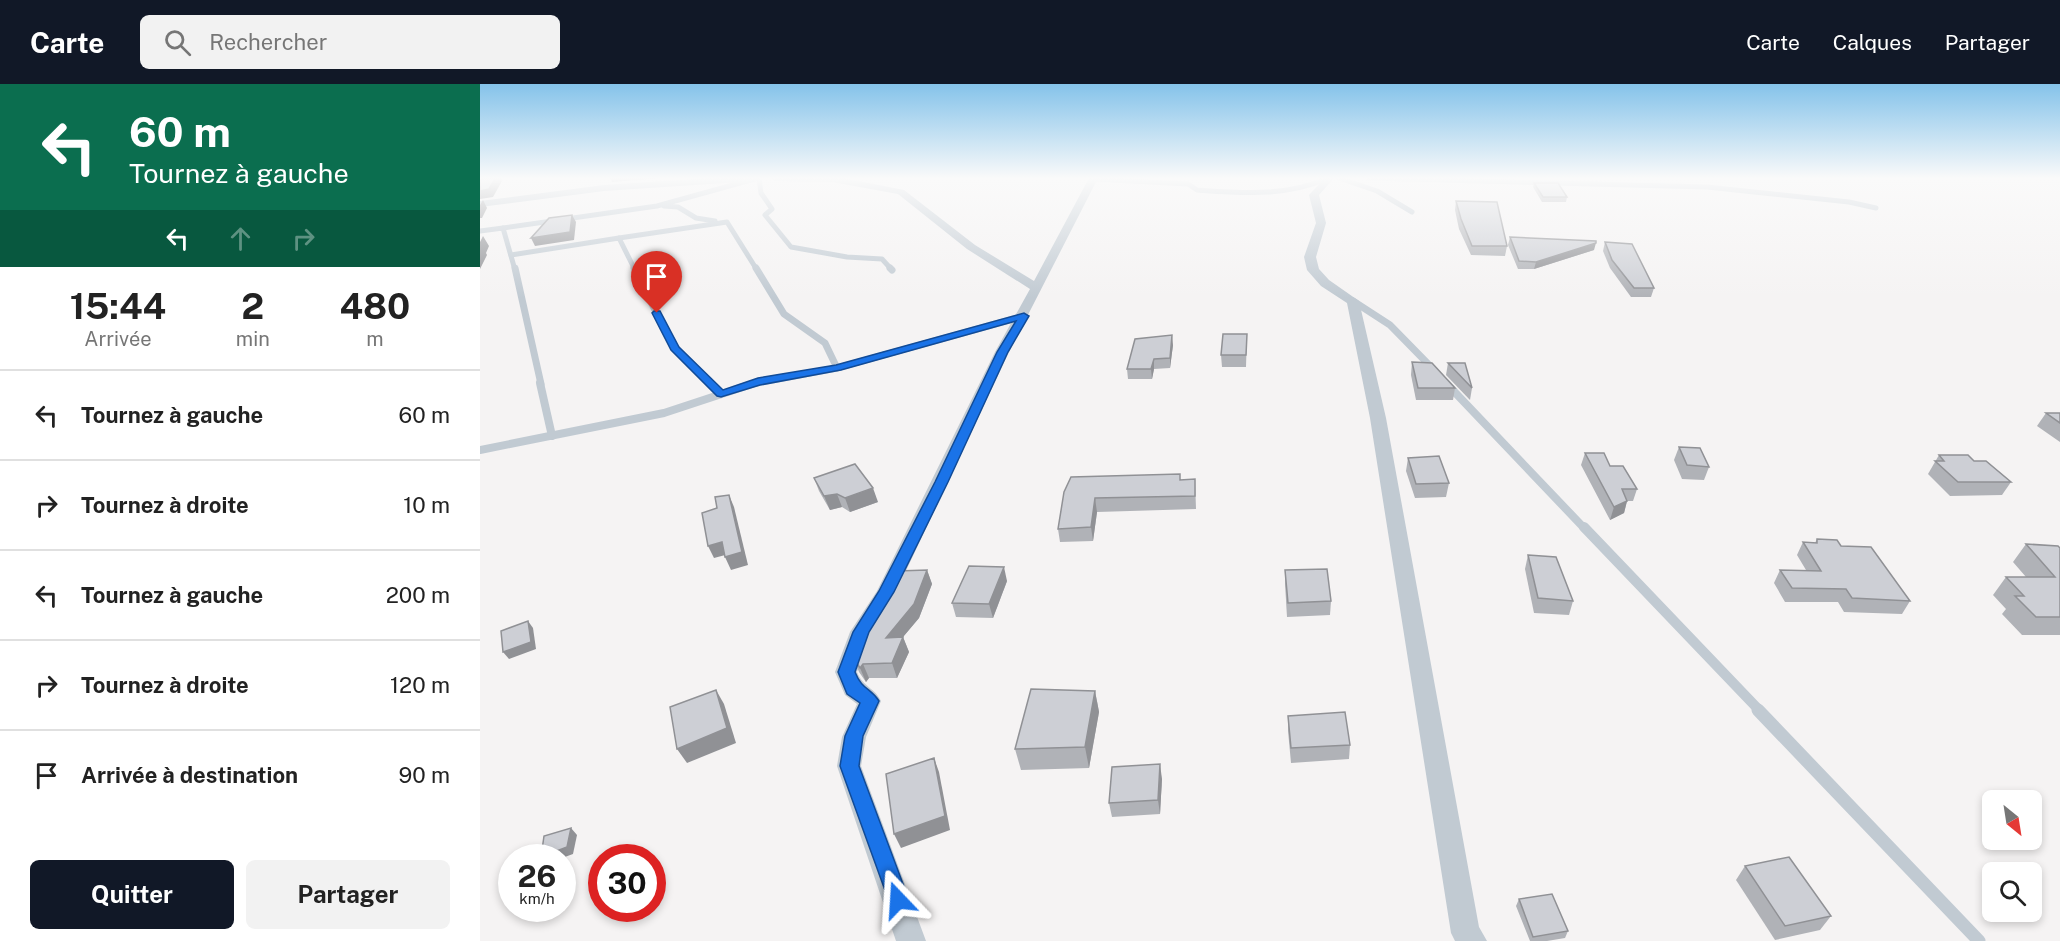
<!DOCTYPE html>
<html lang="fr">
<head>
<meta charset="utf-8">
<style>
  body { margin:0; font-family:"Public Sans",sans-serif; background:#f2f2f2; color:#222; height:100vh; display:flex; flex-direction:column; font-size:22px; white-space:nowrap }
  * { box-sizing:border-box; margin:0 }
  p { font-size:20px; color:#767676 }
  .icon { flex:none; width:33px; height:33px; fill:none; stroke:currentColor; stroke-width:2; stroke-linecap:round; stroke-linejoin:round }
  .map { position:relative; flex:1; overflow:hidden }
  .sheet { display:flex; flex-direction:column; background:#fff; width:480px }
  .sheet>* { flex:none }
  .top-card { background:#0b6e4f; color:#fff; overflow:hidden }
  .needle { width:39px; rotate:150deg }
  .tools { position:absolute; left:1502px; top:706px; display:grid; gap:12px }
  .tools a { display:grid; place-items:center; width:60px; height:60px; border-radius:9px; background:#fff; box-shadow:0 3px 9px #0003; font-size:30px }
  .speed { position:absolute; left:18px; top:760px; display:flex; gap:12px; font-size:30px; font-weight:700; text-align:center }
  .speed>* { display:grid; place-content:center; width:78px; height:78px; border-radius:50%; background:#fff; box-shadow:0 3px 9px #0003; line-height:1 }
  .speed small { font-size:15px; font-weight:400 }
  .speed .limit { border:9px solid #d22; background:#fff; color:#111 }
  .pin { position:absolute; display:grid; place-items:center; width:51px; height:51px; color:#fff; margin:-62px -26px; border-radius:50% 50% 50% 0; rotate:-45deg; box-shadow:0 0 6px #0007 }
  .pin .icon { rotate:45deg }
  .me { position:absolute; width:66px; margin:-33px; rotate:340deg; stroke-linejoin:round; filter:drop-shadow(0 0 4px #0008) }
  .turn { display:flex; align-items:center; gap:21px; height:126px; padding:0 30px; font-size:27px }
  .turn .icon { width:78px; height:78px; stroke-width:2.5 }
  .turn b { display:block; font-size:42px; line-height:51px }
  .lanes { display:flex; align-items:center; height:57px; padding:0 30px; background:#0003; justify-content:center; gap:30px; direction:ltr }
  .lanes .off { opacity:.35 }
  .eta { display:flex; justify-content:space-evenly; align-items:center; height:102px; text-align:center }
  .eta b { font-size:36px; font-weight:700; line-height:42px }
  .cta { display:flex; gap:12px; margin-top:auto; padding:12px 30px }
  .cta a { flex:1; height:69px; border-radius:9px; background:#111827; color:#fff; font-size:24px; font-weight:700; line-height:69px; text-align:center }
  .cta a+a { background:#f2f2f2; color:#222 }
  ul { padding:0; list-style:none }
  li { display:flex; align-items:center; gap:18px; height:90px; padding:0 30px; border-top:2px solid #e0e0e0 }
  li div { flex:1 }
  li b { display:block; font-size:22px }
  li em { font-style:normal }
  header { display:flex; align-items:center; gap:36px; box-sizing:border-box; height:84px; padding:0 30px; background:#111827; color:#fff }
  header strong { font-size:28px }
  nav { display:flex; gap:33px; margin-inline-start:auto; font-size:21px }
  .search { width:420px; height:54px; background:#f2f2f2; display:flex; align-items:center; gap:15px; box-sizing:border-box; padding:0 21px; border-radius:9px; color:#767676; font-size:22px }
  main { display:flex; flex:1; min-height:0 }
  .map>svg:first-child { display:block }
</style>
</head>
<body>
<header>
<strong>Carte</strong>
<div class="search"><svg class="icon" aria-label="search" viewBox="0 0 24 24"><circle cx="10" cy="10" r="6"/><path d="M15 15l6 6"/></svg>Rechercher</div>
<nav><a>Carte</a><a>Calques</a><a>Partager</a></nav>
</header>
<main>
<section class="sheet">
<div class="top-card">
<div class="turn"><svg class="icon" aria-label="left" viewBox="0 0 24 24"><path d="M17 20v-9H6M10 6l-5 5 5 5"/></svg><div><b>60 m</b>Tournez à gauche</div></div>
<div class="lanes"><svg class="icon" aria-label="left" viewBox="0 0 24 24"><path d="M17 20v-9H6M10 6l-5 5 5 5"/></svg><svg class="icon off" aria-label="ahead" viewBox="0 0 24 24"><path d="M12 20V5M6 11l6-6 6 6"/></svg><svg class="icon off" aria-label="right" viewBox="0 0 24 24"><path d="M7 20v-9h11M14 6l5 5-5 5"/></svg></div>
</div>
<div class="eta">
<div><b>15:44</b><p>Arrivée</p></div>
<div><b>2</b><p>min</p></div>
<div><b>480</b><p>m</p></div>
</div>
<ul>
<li><svg class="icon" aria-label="left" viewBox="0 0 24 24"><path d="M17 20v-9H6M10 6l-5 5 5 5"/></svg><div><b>Tournez à gauche</b></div><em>60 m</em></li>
<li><svg class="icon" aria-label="right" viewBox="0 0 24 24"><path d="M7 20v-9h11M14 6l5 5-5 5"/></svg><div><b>Tournez à droite</b></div><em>10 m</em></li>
<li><svg class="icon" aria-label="left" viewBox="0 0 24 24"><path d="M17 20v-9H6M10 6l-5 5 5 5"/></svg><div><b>Tournez à gauche</b></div><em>200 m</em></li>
<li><svg class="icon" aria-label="right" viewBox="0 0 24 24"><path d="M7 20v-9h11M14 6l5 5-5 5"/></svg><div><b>Tournez à droite</b></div><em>120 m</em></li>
<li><svg class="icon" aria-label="arrive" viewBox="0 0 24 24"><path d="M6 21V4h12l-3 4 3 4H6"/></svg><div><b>Arrivée à destination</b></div><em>90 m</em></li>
</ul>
<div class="cta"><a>Quitter</a><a>Partager</a></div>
</section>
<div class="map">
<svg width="1580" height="857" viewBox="0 0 1580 857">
  <rect width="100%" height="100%" fill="#f5f3f3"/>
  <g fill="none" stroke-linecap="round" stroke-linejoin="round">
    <g stroke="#c1cad2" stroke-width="5">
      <path d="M279,94L281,109L292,125L285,131L311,163L367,173L402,175L412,186"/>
      <path d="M859,94L897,107L932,128"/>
      <path d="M889,94L1227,103L1369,118L1396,124"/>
      <path d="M613,95L708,100L717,106C762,109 806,113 848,94"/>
      <path d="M184,122L198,123L216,134L235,137"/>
      <path d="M23,144L177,122L278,94"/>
      <path d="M0,147L23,144L35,186"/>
      <path d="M139,154L247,138L277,186"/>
      <path d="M31,171L139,154L155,186"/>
    </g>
    <g stroke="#c1cad2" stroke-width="7">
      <path d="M35,184L61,300"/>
      <path d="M154,184L194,264L231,300"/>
      <path d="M276,184L304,230L345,259L357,284"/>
      <path d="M410,184L412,186"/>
      <path d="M873,217L910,241L955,287"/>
      <path d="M271,300L357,284L544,232"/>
    </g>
    <g stroke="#c1cad2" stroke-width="8">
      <path d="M60,299L72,352"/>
      <path d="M230,299L241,310"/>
      <path d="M966,299L1105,445"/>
      <path d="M0,366L184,329L275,299"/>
    </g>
    <path stroke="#c1cad2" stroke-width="10" d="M1104,443L1280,627"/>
    <path stroke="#c1cad2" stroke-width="13" d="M1278,626L1499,857"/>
    <g fill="#c1cad2" fill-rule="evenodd">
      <path d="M229,94H279L275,97L124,107L0,123V117L124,101Z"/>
      <path d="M290,94H363L424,106L495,161L554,197L609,94H618L529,268L416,508L391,549L377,588C383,603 395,604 401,617L386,653L381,682L446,857H416L357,682L362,653L377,620L365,611L355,588L370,548L397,507L515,268L550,205L487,165L418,110L352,98L294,97Z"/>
      <path d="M845,94H854L839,111L846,139L836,173L839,185L849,196L879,217L906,334L999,843L1007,857H975L971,849L890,334L867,219L841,202L827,186L824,173L836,139L829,111Z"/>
    </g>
  </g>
  <g fill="#b0b2b7">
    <path d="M1054,99L1087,113L1086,118H1062L1053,103Z"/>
    <path d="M976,117L1027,162L1025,172L991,171L979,145L975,126Z"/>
    <path d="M1030,153L1114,166L1054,185H1038L1028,161Z"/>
    <path d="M1125,158L1174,204L1171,213H1151L1130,184L1123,167Z"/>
    <path d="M767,250L766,283H742L741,271Z"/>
    <path d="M693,261L690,284L674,285L672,295H648L647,285Z"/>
    <path d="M932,278L975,304L973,316H936L931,291Z"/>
    <path d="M968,279L992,304L990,316L966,291Z"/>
    <path d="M1566,329H1580V358L1557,342Z"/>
    <path d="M1199,363L1229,383L1224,396L1202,395L1194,376Z"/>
    <path d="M1105,369L1130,382L1157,405L1153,417H1147L1144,429L1130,436L1101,381Z"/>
    <path d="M1459,371L1494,377L1531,398L1522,411L1470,412L1448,390Z"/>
    <path d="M928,374L969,399L966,413L935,414L926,387Z"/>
    <path d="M334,394L398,418L370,428L362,423L350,426L339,407Z"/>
    <path d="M715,395L716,425L617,428L613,457L580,458L578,445L584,408Z"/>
    <path d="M1337,455L1361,462L1430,517L1422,530L1364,528L1358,518H1305L1294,499L1300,486H1326L1317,471L1323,458L1335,459Z"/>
    <path d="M1546,460L1580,464V551H1542L1522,530L1526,525L1513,511L1526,493H1546L1533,478Z"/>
    <path d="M1048,471L1093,517L1089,531L1054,529L1045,485Z"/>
    <path d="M447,486L452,500L439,534L423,553L429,568L417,594H389L386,598L379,588L373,573L389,547Z"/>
    <path d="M805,486L851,517L850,531L807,533L805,500Z"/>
    <path d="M527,497L513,534L476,533L472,519Z"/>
    <path d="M615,607L619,628L609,684L541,686L535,665Z"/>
    <path d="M808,632L870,661L869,675L811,679L808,647Z"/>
    <path d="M682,695L680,730L632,733L629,719Z"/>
    <path d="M1265,782L1351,832L1340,846L1295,856L1256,796Z"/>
    <path d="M1039,815L1088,847L1085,854L1067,857H1050L1036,822Z"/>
  </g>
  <g fill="#909195">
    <path d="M15,94H21L22,97L13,113L0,115V107Z"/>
    <path d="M130,94H182L132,98Z"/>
    <path d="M3,116L7,124L2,134H0V121Z"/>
    <path d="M92,131L96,138L94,156L55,162L51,154Z"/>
    <path d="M3,152L9,162L6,169L7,171L0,185V158Z"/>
    <path d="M1116,159L1114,166L1054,185L1056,178Z"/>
    <path d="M692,251L693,261L690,284V274Z"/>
    <path d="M674,275V285L672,295L671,285Z"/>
    <path d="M393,404L398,418L370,428L365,414Z"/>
    <path d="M357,410L362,423L350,426L344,412Z"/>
    <path d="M249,411L254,423L268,481L251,486L245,473Z"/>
    <path d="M615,414L617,428L613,457L611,443Z"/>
    <path d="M1147,417L1144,429L1130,436L1134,423Z"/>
    <path d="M242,458L249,470L234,474L228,462Z"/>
    <path d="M524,483L527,497L513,534L509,520Z"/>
    <path d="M447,486L452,500L439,534L423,553L429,568L417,594L412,579L406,554Z"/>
    <path d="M48,537L53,544L56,565L29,575L23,568Z"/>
    <path d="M383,580L389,594L386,598L380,584Z"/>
    <path d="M236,606L244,620L256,659L207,679L197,665Z"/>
    <path d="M615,607L619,628L609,684L605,663Z"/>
    <path d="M454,674L459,688L470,746L421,764L414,750Z"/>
    <path d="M680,680L682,695L680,730L678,716Z"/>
    <path d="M91,744L97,751L93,770L82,774H62L61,773Z"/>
  </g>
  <g fill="#cdcfd5" stroke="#909195" stroke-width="1.5">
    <path d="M5,94H15L9,105L0,107V96Z"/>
    <path d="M1054,99H1078L1087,113H1063Z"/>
    <path d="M976,117L1017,118L1027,162H992L981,135Z"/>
    <path d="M92,131L90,148L51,154L69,134Z"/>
    <path d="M1030,153L1116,157V159L1056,178L1039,177Z"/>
    <path d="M1125,158L1152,160L1174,204H1154L1132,176Z"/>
    <path d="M743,250H767L766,271H741Z"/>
    <path d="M692,251L690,274L674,275L671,285H647L655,255Z"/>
    <path d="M932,278L952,279L975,304H938Z"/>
    <path d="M968,279H985L992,304Z"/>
    <path d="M1566,329H1580V339Z"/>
    <path d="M1199,363L1220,364L1229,383L1207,381Z"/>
    <path d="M1105,369H1124L1130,382H1143L1157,405H1142L1147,417L1134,423Z"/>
    <path d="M1459,371H1488L1494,377H1506L1531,398H1478L1455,377H1464Z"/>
    <path d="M959,372L969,399L936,400L928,374Z"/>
    <path d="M375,380L393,404L365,414L357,410L344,412L334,394Z"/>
    <path d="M700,390V396L715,395V412L615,414L611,443L578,445L584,408L591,393Z"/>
    <path d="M249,411L262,468L245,473L242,458L228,462L222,429L237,424L235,413Z"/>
    <path d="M1337,455L1357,456L1361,462L1391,463L1430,517L1372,514L1366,505L1312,504L1300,486L1341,487L1323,458L1337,459Z"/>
    <path d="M1546,460L1578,462L1580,464V533H1556L1535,512H1544L1526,493H1575Z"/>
    <path d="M1048,471L1076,473L1093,517L1058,514Z"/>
    <path d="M489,482L524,483L509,520L472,519Z"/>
    <path d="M847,485L851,517L808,519L805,486Z"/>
    <path d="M447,486L434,520L406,554L423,553L412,579L383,580L380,584L373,573L377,564L385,547H389L406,505L417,487Z"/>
    <path d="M48,537L51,558L23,568L21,547Z"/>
    <path d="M551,605L615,607L605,663L535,665Z"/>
    <path d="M236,606L247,644L197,665L190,623Z"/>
    <path d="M865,628L870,661L811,664L808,632Z"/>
    <path d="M454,674L465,732L414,750L406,690Z"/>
    <path d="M680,680L678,716L629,719L632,683Z"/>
    <path d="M91,744L87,763L61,773L64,752Z"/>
    <path d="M1309,773L1351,832L1305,842L1265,782Z"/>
    <path d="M1072,810L1088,847L1053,853L1039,815Z"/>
  </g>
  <linearGradient id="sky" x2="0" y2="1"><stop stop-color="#85c3ea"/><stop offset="0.44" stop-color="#fafafa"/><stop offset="1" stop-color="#fafafa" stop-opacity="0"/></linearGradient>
  <rect width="1580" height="214" fill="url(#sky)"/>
  <path fill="#1a73e8" stroke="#114b97" stroke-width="1.5" d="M174,227H180L199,263L243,306L278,294L356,281L544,229L549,232L528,268L468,398L414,508L389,548L375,588C382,606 391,604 399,617L383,652L379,682L429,816L426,823L418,826L411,823L360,682L365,652L380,619L367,610L358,588L373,548L399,507L455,398L517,268L536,237L361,286L280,301L241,313L237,312L191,266L172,229Z"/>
</svg>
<div class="tools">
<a><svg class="needle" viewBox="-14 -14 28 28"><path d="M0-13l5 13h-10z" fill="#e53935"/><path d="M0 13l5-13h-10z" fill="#767676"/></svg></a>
<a><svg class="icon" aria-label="search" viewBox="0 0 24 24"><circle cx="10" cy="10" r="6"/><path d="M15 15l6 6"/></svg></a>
</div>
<div class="speed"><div>26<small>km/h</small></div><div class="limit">30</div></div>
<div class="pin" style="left:177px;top:229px;background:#d93025"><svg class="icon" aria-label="arrive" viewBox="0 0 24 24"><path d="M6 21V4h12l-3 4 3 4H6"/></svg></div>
<svg class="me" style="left:418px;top:816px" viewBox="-20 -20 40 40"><path d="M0-17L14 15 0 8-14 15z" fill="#1a73e8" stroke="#fff" stroke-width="4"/></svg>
</div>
</main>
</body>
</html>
